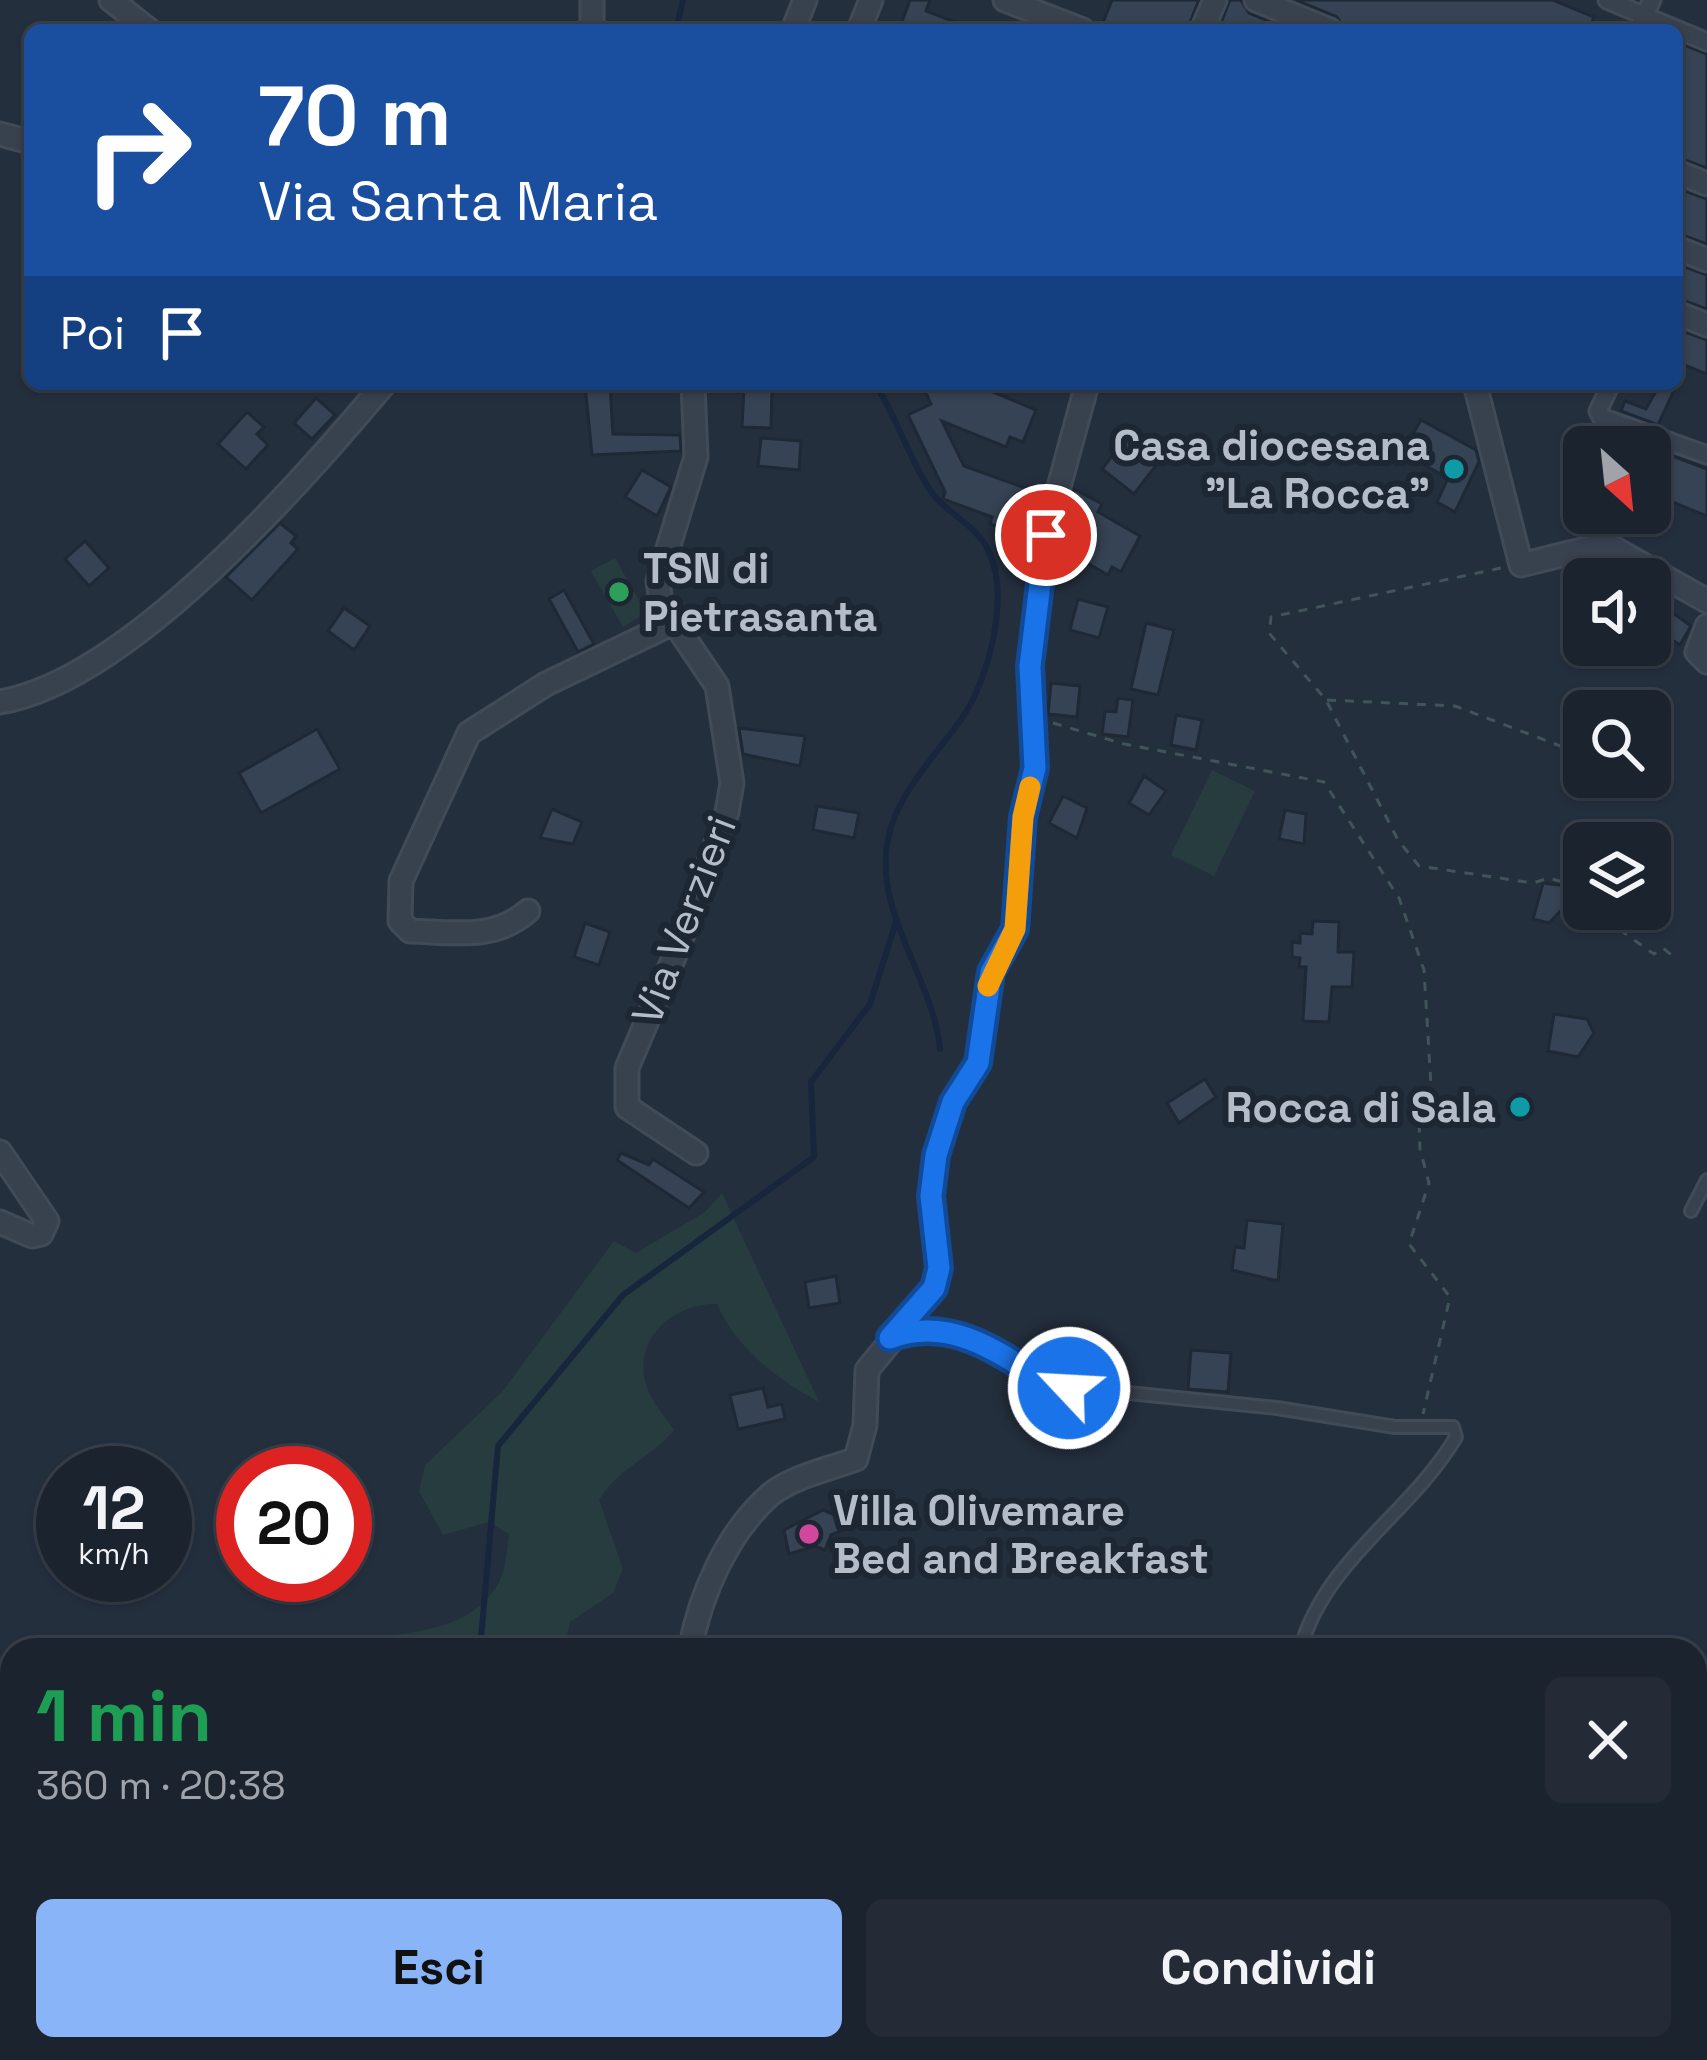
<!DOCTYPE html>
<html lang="it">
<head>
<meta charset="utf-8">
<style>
  body { margin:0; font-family:"Space Grotesk",sans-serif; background:#242b36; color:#f1f3f6; height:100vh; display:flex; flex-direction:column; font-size:45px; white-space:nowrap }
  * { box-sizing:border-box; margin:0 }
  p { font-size:39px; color:#a0a4aa }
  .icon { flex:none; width:66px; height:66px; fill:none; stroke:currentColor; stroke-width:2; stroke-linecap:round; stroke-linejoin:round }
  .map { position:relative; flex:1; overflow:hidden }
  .drawer { position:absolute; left:0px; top:1638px; width:1707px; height:423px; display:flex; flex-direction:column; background:#1b232e; border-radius:36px 36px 0 0; box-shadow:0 3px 9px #0004,0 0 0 3px #39404a }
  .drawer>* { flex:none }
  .banner { position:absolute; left:24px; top:24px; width:1659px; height:366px; border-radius:18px; box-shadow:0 3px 9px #0004,0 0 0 3px #39404a; background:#1a4fa0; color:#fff; overflow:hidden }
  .needle { width:78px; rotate:153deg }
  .controls { position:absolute; left:1563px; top:426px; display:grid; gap:24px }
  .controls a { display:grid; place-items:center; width:108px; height:108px; border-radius:18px; background:#1b232e; box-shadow:0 3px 9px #0004,0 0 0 3px #39404a; font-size:60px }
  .speed { position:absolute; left:36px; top:1446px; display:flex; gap:24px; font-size:60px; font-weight:700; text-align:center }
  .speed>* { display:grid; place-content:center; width:156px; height:156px; border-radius:50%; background:#1b232e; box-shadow:0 3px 9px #0004,0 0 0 3px #39404a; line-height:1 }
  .speed small { font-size:30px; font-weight:400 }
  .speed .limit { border:18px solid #d22; background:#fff; color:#111 }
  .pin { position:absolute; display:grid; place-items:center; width:102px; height:102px; color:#fff; margin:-51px; border:6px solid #fff; border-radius:50%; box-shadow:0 3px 12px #0007 }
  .me { position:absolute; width:132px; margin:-66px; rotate:295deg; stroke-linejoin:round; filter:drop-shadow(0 0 9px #0008) }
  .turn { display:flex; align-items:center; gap:42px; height:252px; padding:0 36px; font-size:54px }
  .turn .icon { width:156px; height:156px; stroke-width:2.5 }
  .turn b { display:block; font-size:84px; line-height:102px }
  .then { display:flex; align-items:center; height:114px; padding:0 36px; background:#0003; gap:24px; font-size:45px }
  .round { display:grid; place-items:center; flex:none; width:126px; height:126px; border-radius:18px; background:#242b36 }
  .headline { display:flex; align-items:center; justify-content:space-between; height:204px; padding:0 36px }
  h1 { font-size:72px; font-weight:600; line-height:90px; color:#1e9e55 }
  .button { display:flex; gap:24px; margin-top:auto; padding:24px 36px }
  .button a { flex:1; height:138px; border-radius:18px; background:#8ab4f8; color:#111; font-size:48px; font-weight:600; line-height:138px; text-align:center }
  .button a+a { background:#242b36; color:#f1f3f6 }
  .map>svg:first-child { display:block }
</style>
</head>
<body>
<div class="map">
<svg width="1707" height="2060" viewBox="0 0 1707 2060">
  <rect width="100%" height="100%" fill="#242f3e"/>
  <g fill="#263c3f">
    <path d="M615,558L646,613L623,627L591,571Z"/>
    <path d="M1212,770L1255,791L1214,876L1171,855Z"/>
    <path d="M722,1193L819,1402C777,1379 736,1348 717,1304C673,1303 629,1340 648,1390C653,1404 666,1418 674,1430C651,1458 617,1469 599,1500L623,1569L613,1593L570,1622L564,1650H351L359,1639C408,1633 472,1632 499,1582C506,1570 507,1548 509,1534L489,1522L443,1535L419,1491L425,1465L502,1392L614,1241L636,1253L705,1212Z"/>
    <path d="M218,2049H380L374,2060H224Z"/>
  </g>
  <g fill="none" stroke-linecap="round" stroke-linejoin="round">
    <g stroke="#17263c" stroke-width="6">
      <path d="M676,30L683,0"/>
      <path d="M875,384C897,417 908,457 930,490C945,513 973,522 987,548C1011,592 990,675 964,715C938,754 897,792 888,839C873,913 933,977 940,1049"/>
      <path d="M480,1650L498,1446L623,1295L814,1157L811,1082L870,1004L897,919"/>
      <path d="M288,2060L295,2049"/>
    </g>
  </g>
  <g fill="#364354" stroke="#1f2835" stroke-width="3">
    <path d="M910,0H930L926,11L975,30H899Z"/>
    <path d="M1112,0H1199L1187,30H1112L1102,25Z"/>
    <path d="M1230,0H1241L1249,13L1290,30H1218Z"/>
    <path d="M1296,0H1553L1594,17L1589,30H1345L1337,17Z"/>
    <path d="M1677,42L1707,54V168L1677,157Z"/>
    <path d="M1677,188L1707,199V244L1677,233Z"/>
    <path d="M1677,264L1707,275V309L1677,298Z"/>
    <path d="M1677,329L1707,340V374L1677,362Z"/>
    <path d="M585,384H610L613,434L680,435L681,451L592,455Z"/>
    <path d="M922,384H988L993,392L1036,410L1023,442L1010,437L1006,447L942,421L964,466L1025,488L1016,512L1025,515L1018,534L990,524L992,517L943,499L945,492L908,415L931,404Z"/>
    <path d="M1660,384H1677L1658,425L1621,411L1625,401L1646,409Z"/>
    <path d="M744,387L772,389L771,428L742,427Z"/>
    <path d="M316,398L335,415L312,439L294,423Z"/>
    <path d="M247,412L264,427L257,434L268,445L246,469L218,444Z"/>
    <path d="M1421,420L1476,450L1479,462L1455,512L1437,502L1448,478L1402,453Z"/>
    <path d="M761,438L801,441L799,470L758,466Z"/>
    <path d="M1126,438L1158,463L1134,494L1102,469Z"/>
    <path d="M1657,450L1707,469V516L1650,493V467Z"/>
    <path d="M642,470L671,487L657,516L625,497Z"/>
    <path d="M1074,489L1102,504L1098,512L1140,536L1121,572L1112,567L1108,575L1068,552L1062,580L1056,578Z"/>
    <path d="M280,523L296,536L291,543L298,549L252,600L226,577Z"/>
    <path d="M85,541L109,568L89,586L65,559Z"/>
    <path d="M564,590L594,644L578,652L549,599Z"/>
    <path d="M1078,599L1108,607L1099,638L1070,630Z"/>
    <path d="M1663,606L1691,626L1680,645L1651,626Z"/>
    <path d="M344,608L370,626L354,650L328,631Z"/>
    <path d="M1146,623L1174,630L1158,695L1131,689Z"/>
    <path d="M1051,683L1080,686L1077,717L1048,714Z"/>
    <path d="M1118,698L1133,700L1128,737L1102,734L1105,711L1116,712Z"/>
    <path d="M1176,715L1202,720L1196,750L1171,745Z"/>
    <path d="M739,728L805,736L800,766L743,754Z"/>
    <path d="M317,729L340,769L261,813L239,773Z"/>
    <path d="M1144,776L1166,791L1149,815L1129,803Z"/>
    <path d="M1063,796L1087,808L1077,838L1049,823Z"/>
    <path d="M817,806L859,813L854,838L813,830Z"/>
    <path d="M552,809L582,822L573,844L540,838Z"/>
    <path d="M1285,810L1306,814L1304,844L1279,839Z"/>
    <path d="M1543,883L1584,888V895L1570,901L1549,923L1533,919Z"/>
    <path d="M1313,921L1339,922L1338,952H1354L1352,987H1332L1329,1022L1303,1021L1306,967H1299L1300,958L1292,957V942L1300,943V933L1312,934Z"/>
    <path d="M585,923L610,932L599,965L574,957Z"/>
    <path d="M1554,1014L1587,1019L1594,1033L1578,1057L1548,1051Z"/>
    <path d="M1205,1079L1216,1097L1179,1123L1167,1103Z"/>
    <path d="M621,1153L649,1165L653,1159L704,1192L689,1208L617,1160Z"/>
    <path d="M1247,1220L1283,1224L1278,1281L1232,1270L1235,1247L1244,1248Z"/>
    <path d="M836,1276L840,1303L809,1308L805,1282Z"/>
    <path d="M1191,1350L1231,1353L1228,1392L1188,1389Z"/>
    <path d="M763,1388L768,1407L782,1404L785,1419L738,1429L730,1395Z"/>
    <path d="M823,1510L837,1516L843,1530L831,1535L825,1550L815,1546L789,1554L784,1530Z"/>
  </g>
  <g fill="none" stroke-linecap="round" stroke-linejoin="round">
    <g stroke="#414a57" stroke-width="16">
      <g id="service">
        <path d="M1691,1211L1707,1180"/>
        <path d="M905,1333L942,1328L1049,1385L1277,1408L1395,1427H1453L1456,1437C1410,1515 1325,1559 1300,1650"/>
        <path d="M1030,2060L1048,2049"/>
      </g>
    </g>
    <g stroke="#414a57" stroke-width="21">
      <g id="pedestrian">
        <path d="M1607,0L1707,42"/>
        <path d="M1637,30L1652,0"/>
        <path d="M1611,384L1598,411L1601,417L1707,455"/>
      </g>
    </g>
    <g stroke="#414a57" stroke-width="27">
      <g id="minor">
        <path d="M111,0L149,30"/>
        <path d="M592,0V30"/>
        <path d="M1005,0L1083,30"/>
        <path d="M1256,0L1330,30"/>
        <path d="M793,30L805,0"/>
        <path d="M859,30L871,0"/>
        <path d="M1202,30L1215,0"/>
        <path d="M0,134L30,142"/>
        <path d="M1677,172L1707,184"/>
        <path d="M1677,248L1707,260"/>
        <path d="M1677,313L1707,325"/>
        <path d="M693,384L696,457L658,581L661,603L717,686L732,783L727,812L678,948L627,1068V1107L696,1153"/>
        <path d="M1475,384L1521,565L1606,544L1707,601"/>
        <path d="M1707,626L1697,652L1707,662"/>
        <path d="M0,702C128,681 303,481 384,384"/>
        <path d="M528,911C494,941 452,932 410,931L400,921L401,881L469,733L546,684L673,623"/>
        <path d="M0,1152L47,1221L41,1234L32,1236L0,1222"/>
        <path d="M690,1650C700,1595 727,1533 770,1495C791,1477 830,1469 856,1459L865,1425L867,1370L934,1289L939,1268L931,1196L936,1155L953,1102L978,1062L991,972L1015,929L1023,817L1035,768L1030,666L1046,535L1087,384"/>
        <path d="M403,2060L409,2049"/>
      </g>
    </g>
    <g stroke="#3f5557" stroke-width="3" stroke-dasharray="9 9" stroke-linecap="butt">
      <path d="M1501,568L1271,617L1269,633L1326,700L1398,840L1419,866L1533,883L1549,878L1575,886L1584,904"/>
      <path d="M1327,700L1455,706L1563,747"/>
      <path d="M1053,723L1124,744L1324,782L1399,898L1424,970L1431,1086L1419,1116L1420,1149L1429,1183L1409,1244L1450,1297L1423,1414"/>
      <path d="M1590,909L1654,954L1663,948L1675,958"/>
      <path d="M1081,2049L1089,2060"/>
      <path d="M1274,2049L1279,2060"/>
    </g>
    <use href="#service" stroke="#38414e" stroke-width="10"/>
    <use href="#pedestrian" stroke="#38414e" stroke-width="15"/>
    <use href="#minor" stroke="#38414e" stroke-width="21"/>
  </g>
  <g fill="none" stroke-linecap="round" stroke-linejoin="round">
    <g stroke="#114b97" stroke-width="30">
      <path id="route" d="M1046,535L1030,666L1035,768L1023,817L1015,929L991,972L978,1063L953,1102L936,1155L931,1196L939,1268L934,1288L890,1338C950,1315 999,1352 1049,1385L1069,1388"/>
    </g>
    <use href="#route" stroke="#1a73e8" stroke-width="21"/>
    <path stroke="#f59e0b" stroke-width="21" d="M988,986L1015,929L1023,817L1030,787"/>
  </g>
  <g fill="#0f9aa8" stroke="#1d2633" stroke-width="4.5">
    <circle cx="1454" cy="469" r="12"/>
    <circle cx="1520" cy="1107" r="12"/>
  </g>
  <circle fill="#2e9e5b" stroke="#1d2633" stroke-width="4.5" cx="619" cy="592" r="12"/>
  <circle fill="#d1479c" stroke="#1d2633" stroke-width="4.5" cx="809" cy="1534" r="12"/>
  <g text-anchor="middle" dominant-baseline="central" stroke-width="12" stroke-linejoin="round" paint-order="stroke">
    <g font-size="42" font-weight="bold" fill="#b4bcc9" stroke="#1d2633" text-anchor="end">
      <text x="1430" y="445">Casa diocesana<tspan x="1430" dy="48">"La Rocca"</tspan></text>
      <text x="643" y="568" text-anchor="start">TSN di<tspan x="643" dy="48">Pietrasanta</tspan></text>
      <text x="1496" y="1107">Rocca di Sala</text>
      <text x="833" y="1510" text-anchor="start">Villa Olivemare<tspan x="833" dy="48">Bed and Breakfast</tspan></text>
    </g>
    <g font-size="42" fill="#b4bcc9" stroke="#1d2633">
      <text transform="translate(684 920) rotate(-69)">Via Verzieri</text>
    </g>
  </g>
</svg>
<div class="controls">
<a><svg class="needle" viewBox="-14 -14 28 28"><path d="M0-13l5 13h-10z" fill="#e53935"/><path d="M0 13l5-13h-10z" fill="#a0a4aa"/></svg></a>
<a><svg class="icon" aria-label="sound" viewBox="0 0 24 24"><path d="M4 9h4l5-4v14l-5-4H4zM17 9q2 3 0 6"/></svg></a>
<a><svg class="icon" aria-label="search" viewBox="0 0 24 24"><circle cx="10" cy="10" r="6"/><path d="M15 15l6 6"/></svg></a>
<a><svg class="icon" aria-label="layers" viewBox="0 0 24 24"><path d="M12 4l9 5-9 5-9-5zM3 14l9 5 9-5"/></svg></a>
</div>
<div class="speed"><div>12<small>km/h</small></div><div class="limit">20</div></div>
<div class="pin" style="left:1046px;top:535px;background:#d93025"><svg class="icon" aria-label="arrive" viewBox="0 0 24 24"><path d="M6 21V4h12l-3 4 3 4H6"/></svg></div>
<svg class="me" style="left:1069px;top:1388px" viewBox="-20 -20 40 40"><circle r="17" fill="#1a73e8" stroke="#fff" stroke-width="3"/><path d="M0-11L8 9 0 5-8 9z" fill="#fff"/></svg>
<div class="banner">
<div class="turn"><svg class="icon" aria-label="right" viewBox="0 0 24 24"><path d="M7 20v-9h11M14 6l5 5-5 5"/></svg><div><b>70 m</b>Via Santa Maria</div></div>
<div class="then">Poi<svg class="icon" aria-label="arrive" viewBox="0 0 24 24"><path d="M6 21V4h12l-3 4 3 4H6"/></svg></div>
</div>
<section class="drawer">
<div class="headline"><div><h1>1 min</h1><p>360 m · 20:38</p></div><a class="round"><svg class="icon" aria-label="close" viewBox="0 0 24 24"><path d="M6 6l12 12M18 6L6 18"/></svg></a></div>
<div class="button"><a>Esci</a><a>Condividi</a></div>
</section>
</div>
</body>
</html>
